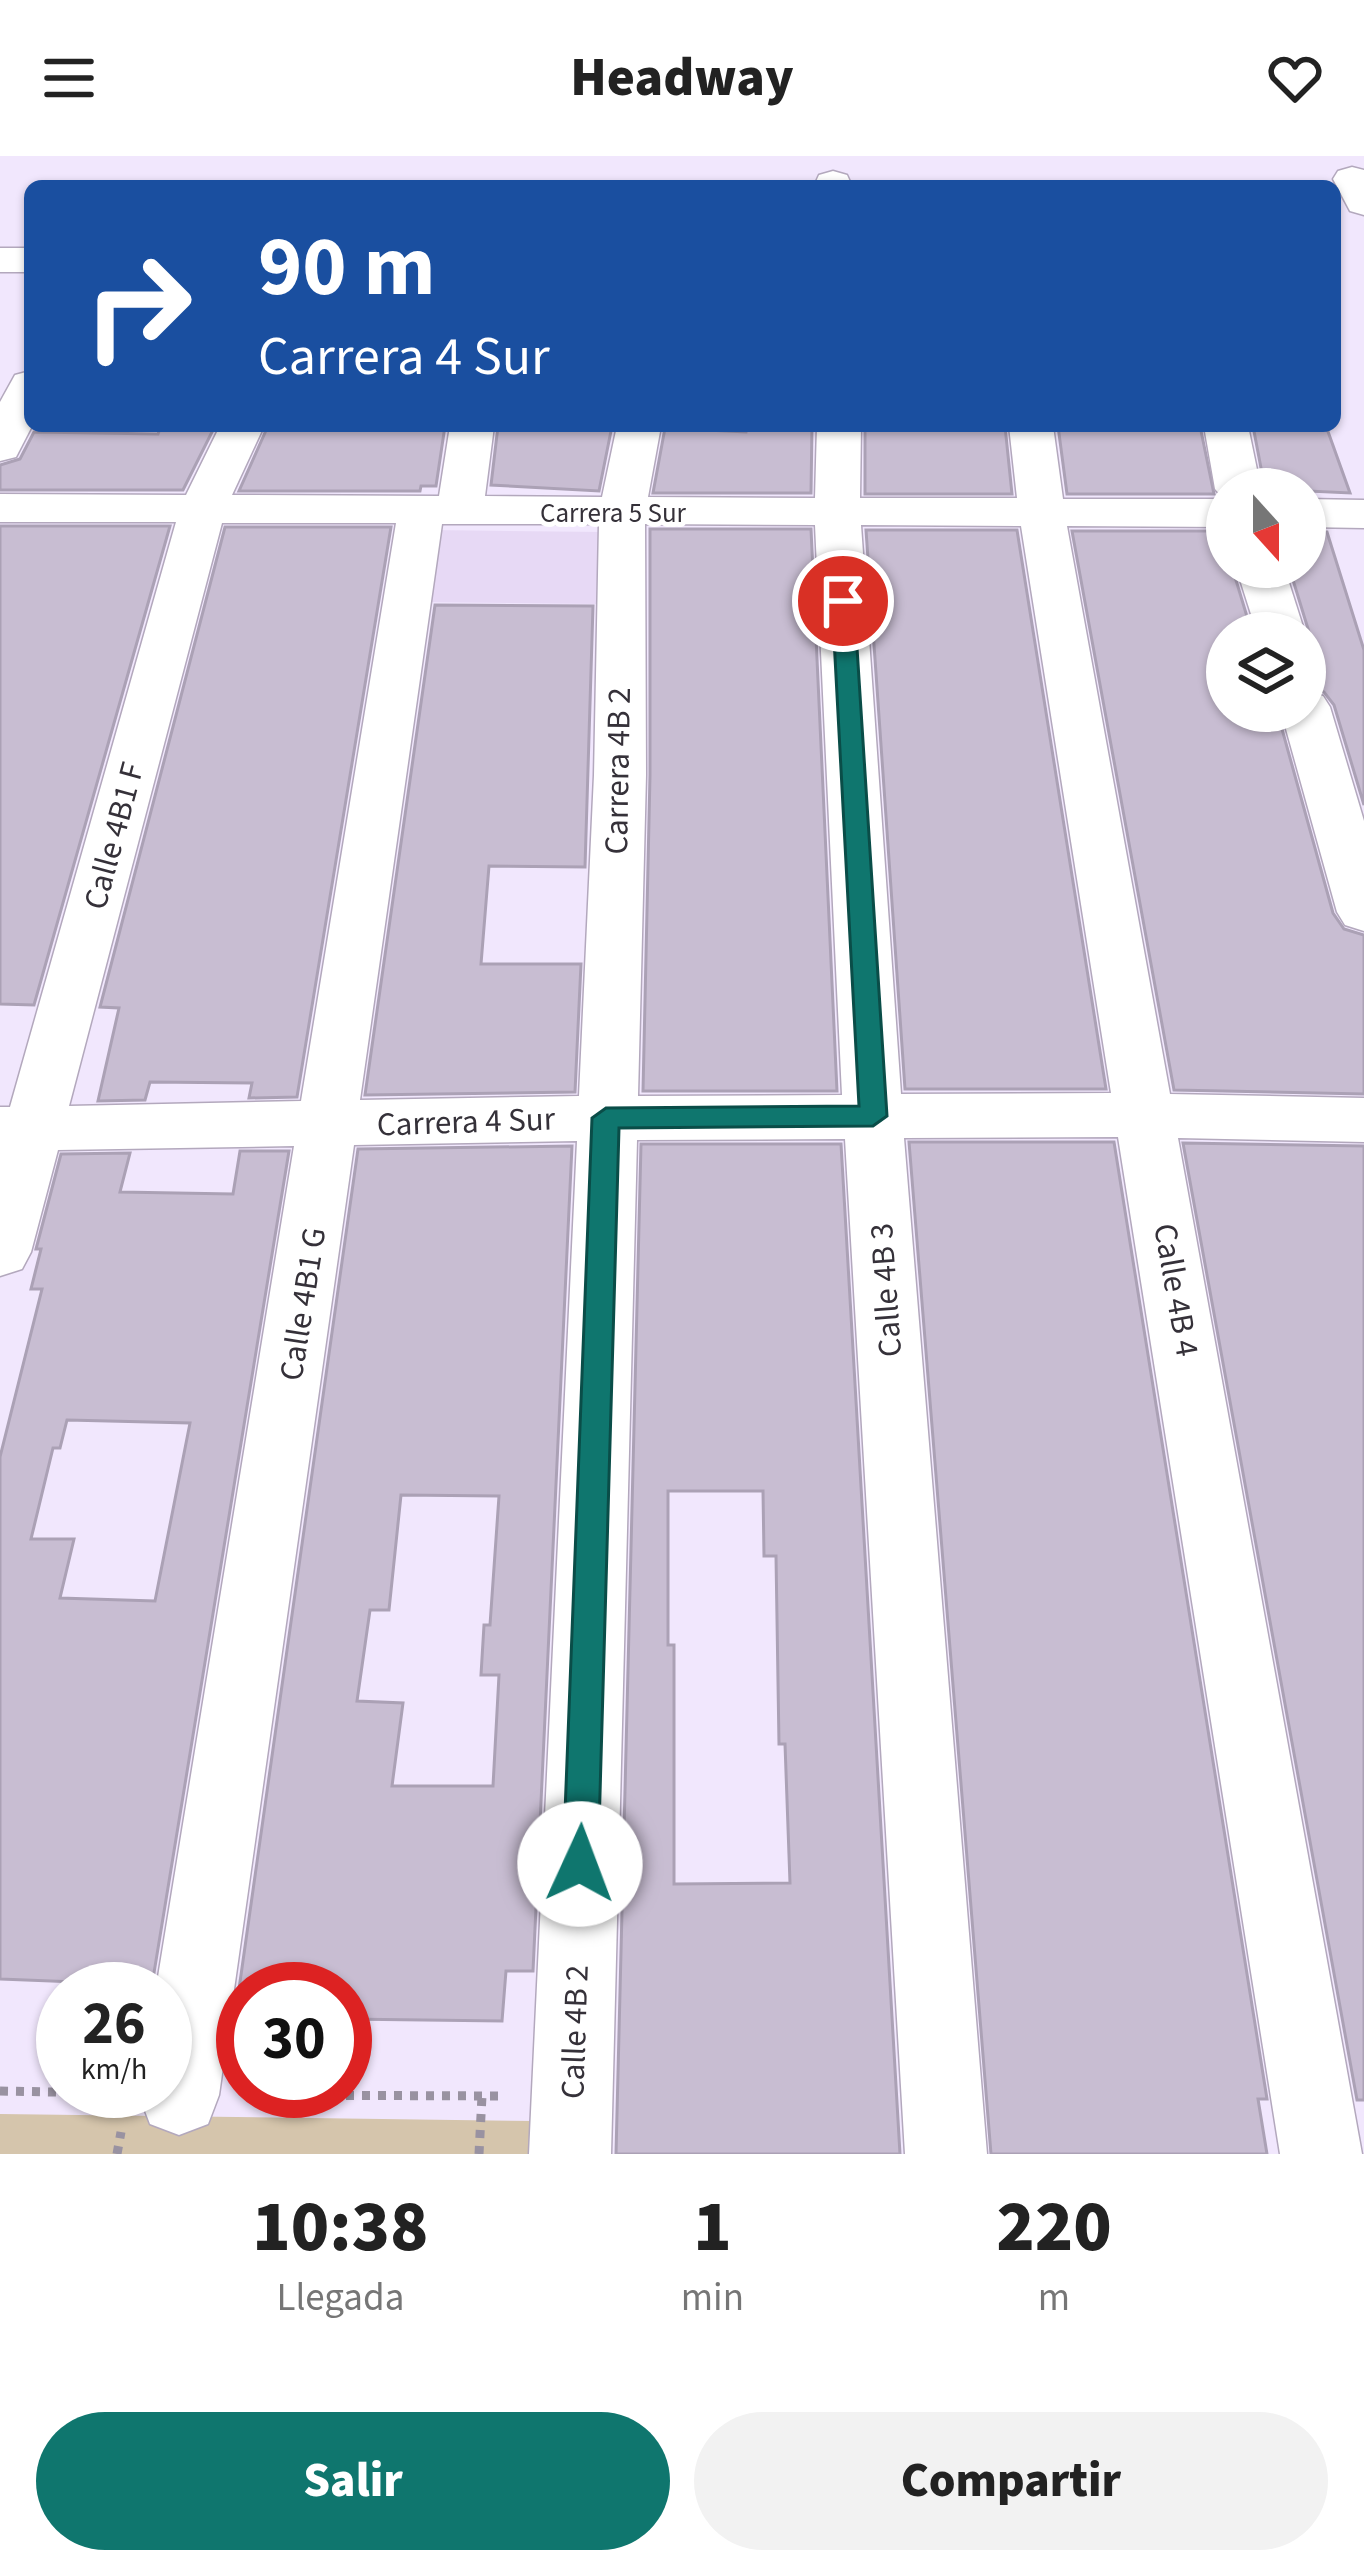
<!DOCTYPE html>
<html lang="es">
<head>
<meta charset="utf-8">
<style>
  body { margin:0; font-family:"Source Sans 3",sans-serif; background:#f2f2f2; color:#222; height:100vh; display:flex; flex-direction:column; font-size:45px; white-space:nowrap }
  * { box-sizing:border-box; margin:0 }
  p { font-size:39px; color:#767676 }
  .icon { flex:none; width:66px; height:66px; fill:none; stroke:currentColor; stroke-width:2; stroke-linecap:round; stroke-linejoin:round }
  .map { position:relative; height:1998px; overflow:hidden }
  .drawer { display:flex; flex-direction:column; background:#fff; flex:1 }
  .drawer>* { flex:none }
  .hud { position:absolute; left:24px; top:24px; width:1317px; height:252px; border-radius:18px; box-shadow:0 3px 9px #0004; background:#1a4fa0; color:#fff; overflow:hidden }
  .needle { width:78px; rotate:159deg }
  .fabs { position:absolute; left:1206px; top:312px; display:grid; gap:24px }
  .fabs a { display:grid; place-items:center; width:120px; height:120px; border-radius:50%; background:#fff; box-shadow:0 3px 9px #0004; font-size:60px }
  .speed { position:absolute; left:36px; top:1806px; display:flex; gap:24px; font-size:60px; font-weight:700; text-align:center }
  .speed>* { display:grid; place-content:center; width:156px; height:156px; border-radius:50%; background:#fff; box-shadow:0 3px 9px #0004; line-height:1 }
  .speed small { font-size:30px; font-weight:400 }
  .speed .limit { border:18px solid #d22; background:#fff; color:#111 }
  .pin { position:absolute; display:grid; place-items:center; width:102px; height:102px; color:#fff; margin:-51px; border:6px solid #fff; border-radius:50%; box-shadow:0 3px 12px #0007 }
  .me { position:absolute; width:132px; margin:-66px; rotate:2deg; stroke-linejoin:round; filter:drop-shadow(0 0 9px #0008) }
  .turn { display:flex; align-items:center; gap:42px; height:252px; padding:0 36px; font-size:54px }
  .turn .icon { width:156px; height:156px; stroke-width:2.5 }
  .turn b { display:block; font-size:84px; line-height:102px }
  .eta { display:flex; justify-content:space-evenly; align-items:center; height:204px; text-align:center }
  .eta b { font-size:72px; font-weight:800; line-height:84px }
  .cta { display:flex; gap:24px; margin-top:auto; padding:24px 36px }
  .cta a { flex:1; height:138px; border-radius:72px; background:#0f766e; color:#fff; font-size:48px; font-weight:800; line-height:138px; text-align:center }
  .cta a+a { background:#f2f2f2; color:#222 }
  header { display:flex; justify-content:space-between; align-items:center; height:156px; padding:0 36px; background:#fff; font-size:54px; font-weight:800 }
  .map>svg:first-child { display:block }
</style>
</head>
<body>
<header><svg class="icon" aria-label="menu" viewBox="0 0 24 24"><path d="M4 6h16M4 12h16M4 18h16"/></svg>Headway<svg class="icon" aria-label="heart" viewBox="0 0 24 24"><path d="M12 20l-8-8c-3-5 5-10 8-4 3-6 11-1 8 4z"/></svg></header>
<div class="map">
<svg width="1364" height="1998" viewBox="0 0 1364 1998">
  <rect width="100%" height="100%" fill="#f1e7fd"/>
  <path fill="#e7d9f5" d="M431,374L602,376L597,448L420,446Z"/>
  <path fill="#d5c5ac" d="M0,1958L535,1965L533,1998H0Z"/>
  <g fill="#c8bdd2" stroke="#aba1b5" stroke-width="3" fill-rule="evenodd">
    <path d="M161,270H215L183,334H0V309L20,303L34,276L158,278Z"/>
    <path d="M268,270H445L436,330H421L420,335H239Z"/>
    <path d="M498,270H612L599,335L491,329Z"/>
    <path d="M747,270H812L811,337H653L665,272L746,276Z"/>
    <path d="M865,270H1005L1012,338H865Z"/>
    <path d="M1058,270H1200L1214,338H1067Z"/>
    <path d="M1253,270H1326L1350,337L1265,333Z"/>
    <path d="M0,370H170L34,849L0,848Z"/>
    <path d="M225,371H391L297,941L249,942L252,927L150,926L145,944L98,945L119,852L100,851Z"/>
    <path d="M650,373H811L837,935H643L650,619Z"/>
    <path d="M866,374H1017L1106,933H905Z"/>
    <path d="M1072,375H1227V411H1232L1252,477H1227V555H1277L1333,757L1344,773L1364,779V938L1174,934Z"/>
    <path d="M1305,376H1327L1364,494V649L1334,549L1324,536L1305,531V482L1309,476L1289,411H1305Z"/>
    <path d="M435,449L593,450L585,711L489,710L481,808H581L575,936L365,939Z"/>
    <path d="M909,986H1114L1267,1943H1258L1267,1998H991Z"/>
    <path d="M1183,987L1364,990V1944H1357Z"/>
    <path d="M641,988H841L900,1998H616ZM668,1335H763L764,1400H776L779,1588H785L790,1727L674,1728V1489H668Z"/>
    <path d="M572,990L533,1815H506L502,1865L345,1863V1833H239L358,993ZM401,1339L499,1340L490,1469H484L481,1519H499L493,1630H392L403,1547L357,1545L370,1454H389Z"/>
    <path d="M240,995H289L152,1829L0,1823V1301L42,1133H31L41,1093H36L61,998L130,997L120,1036L233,1038ZM67,1264L190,1267L155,1445L60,1442L74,1383H31L53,1292H60Z"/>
  </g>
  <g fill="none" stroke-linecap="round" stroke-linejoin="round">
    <g stroke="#b3a8bd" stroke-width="3">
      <g id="minor">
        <path d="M1352,11L1364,14V59L1350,55L1333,23L1338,15Z"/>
        <path d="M833,15L847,19L852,30H814L819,19Z"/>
        <rect x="0" y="92" width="30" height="24"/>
        <path d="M30,215L32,270L16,301L0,305V246L15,219Z"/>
        <path d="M220,270H264L232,339L439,340L450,270H494L485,340L602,341L617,270H661L648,341L815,342L817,270H861L860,342H1017L1009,270H1053L1063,343H1224L1215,333L1204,270H1248L1261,333H1227V371L1067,370L1170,938L1364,942V986L1178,982L1362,1998H1280L1118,981L904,982L987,1998H905L845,983L637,984L611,1998H529L577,985L354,989L219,1939L208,1968L179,1979L150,1968L139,1939V1935H165V1833H156L294,990L58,994L31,1096L22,1113L0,1120V951H10L176,366H0V338L186,339ZM222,367H396L301,945L69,950ZM442,368H599L594,619L579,940L360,944ZM645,368L815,369L842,939L638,940L646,619ZM861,369L1021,370L1111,937L901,938Z"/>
        <path d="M1305,343L1364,344V372L1305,371Z"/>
        <path d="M1236,411H1284L1305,477H1257Z"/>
        <path d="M1305,535L1323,540L1330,551L1364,665V775L1345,769L1337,756L1281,555H1305Z"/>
      </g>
    </g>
    <g stroke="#9992a1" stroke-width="9" stroke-dasharray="8 8" stroke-linecap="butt">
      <path d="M0,1935L109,1937"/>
      <path d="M250,1939L505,1940"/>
      <path d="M117,1998L121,1976"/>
      <path d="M479,1998L482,1940"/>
    </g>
    <use href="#minor" fill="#fff" fill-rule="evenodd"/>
  </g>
  <path fill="#0f766e" stroke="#0a4d48" stroke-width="3" d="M843,439L854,445L887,960L873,970L619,972L598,1708L593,1719L580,1724L568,1719L563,1708L592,962L606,952L859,950L832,445Z"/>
  <g text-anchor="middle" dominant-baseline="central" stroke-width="10" stroke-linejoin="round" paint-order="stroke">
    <g font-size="27" fill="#353139" stroke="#fff">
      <text x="613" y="357">Carrera 5 Sur</text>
    </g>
    <g font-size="33" fill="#353139" stroke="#fff">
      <text transform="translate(618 615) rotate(-89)">Carrera 4B 2</text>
      <text transform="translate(114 680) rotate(-75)">Calle 4B1 F</text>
      <text transform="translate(466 966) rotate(-2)">Carrera 4 Sur</text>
      <text transform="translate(886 1134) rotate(-94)">Calle 4B 3</text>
      <text transform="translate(1176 1134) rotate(80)">Calle 4B 4</text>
      <text transform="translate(303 1148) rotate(-81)">Calle 4B1 G</text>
      <text transform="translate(575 1876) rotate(-88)">Calle 4B 2</text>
    </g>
  </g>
</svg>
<div class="fabs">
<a><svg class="needle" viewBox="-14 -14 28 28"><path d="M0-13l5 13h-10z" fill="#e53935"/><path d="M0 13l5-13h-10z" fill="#767676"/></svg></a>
<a><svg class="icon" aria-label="layers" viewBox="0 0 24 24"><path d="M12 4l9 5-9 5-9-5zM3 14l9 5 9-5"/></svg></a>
</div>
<div class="speed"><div>26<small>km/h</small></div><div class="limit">30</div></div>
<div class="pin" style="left:843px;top:445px;background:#d93025"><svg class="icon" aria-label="arrive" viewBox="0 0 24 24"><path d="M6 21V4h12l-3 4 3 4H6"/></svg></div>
<svg class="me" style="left:580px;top:1708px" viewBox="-20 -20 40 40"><circle r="19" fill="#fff"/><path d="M0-13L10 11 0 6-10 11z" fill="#0f766e"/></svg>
<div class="hud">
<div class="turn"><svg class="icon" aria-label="right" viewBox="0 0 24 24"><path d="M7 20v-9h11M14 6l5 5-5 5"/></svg><div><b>90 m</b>Carrera 4 Sur</div></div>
</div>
</div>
<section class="drawer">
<div class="eta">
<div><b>10:38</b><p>Llegada</p></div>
<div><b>1</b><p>min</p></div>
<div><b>220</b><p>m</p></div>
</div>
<div class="cta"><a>Salir</a><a>Compartir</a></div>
</section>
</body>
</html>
